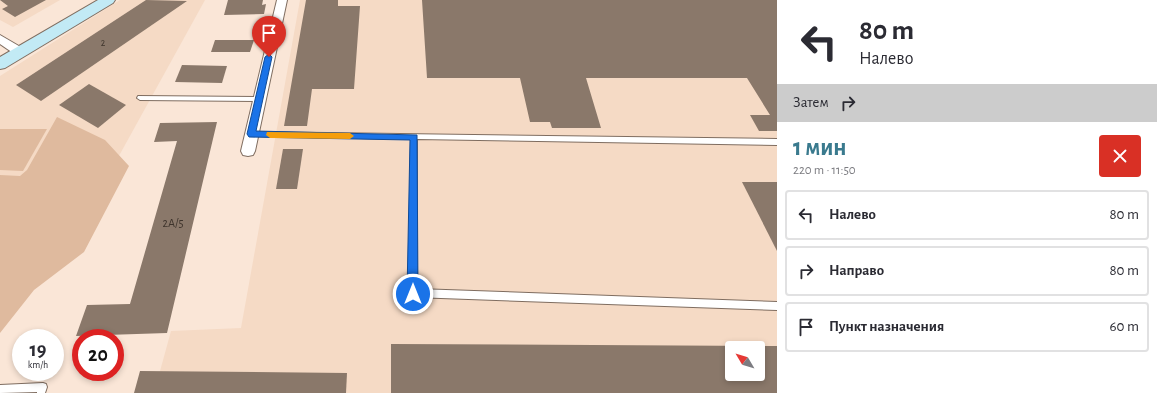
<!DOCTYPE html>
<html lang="ru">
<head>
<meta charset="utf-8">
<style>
  body { margin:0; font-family:"Alegreya Sans",sans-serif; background:#f2f2f3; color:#2b2b33; height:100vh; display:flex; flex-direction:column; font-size:15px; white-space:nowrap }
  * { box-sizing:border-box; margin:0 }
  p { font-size:13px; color:#7c7c81 }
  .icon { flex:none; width:22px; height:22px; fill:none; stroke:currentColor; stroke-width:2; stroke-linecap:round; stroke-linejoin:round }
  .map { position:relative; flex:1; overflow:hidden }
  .sheet { display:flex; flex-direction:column; background:#fff; width:380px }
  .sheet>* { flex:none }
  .top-card { background:#fff; color:#2b2b33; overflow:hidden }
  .needle { width:26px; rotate:308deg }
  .tools { position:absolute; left:725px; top:341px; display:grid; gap:8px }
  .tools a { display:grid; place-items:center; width:40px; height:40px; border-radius:4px; background:#fff; box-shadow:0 2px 6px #0003; font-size:20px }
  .speed { position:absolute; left:12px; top:329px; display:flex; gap:8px; font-size:20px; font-weight:700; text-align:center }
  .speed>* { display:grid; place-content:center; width:52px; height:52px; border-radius:50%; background:#fff; box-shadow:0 2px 6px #0003; line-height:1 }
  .speed small { font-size:10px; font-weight:400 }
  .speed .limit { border:6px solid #d22; background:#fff; color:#111 }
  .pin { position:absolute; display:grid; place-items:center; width:34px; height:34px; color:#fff; margin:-41px -17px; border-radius:50% 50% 50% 0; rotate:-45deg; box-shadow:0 0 4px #0007 }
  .pin .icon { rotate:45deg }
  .me { position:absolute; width:44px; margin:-22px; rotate:0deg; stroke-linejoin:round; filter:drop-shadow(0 0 3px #0008) }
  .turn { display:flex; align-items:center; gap:14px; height:84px; padding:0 16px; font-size:18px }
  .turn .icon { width:52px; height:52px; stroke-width:2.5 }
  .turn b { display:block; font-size:28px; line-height:34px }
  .then { display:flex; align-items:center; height:38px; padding:0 16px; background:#0003; gap:8px; font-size:15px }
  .round { display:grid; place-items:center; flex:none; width:42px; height:42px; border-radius:4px; background:#f2f2f3 }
  .overview { display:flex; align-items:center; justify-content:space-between; height:68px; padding:0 16px }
  h1 { font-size:24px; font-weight:600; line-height:30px; color:#3a7a8e }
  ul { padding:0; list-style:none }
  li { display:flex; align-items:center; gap:12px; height:50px; margin:0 8px 6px; padding:0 8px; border:2px solid #e1e1e2; border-radius:4px }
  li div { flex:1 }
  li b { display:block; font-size:15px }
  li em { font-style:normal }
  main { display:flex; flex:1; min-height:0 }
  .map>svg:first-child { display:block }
</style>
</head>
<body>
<main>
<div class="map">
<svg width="777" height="393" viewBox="0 0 777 393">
  <rect width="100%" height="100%" fill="#fae6d7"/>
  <g fill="#f5dac5" fill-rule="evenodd">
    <path d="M0,0H60L13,27L0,20Z"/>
    <path d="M120,0H205L104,183L0,182V76Z"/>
    <path d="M300,0H777V393H154L171,331L241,328ZM732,348H758V374H732Z"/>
  </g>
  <g fill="#dfba9e">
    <path d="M57,117L105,140L129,166L84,252L34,290L0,333V175L20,176L27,170Z"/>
    <path d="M0,129H47L23,171L0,170Z"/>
  </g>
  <g fill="#8a786a" fill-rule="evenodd">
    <path d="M0,0H46L15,17L2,9L8,6Z"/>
    <path d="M146,0L187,1L41,101L16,85Z"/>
    <path d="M228,0H263L262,5L266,4L264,14L224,15Z"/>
    <path d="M306,0H338V6H360L354,89H312L307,126H284Z"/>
    <path d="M422,0H777V131H759L750,115H770L747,78H586L601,128H552L550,122H530L520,78H427Z"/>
    <path d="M215,40H254L250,52H211Z"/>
    <path d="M182,65L227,66L222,83L175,82Z"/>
    <path d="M89,84L126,105L98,128L59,105Z"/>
    <path d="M217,122L167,333L76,336L87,305L130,304L177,141L154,142L160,123Z"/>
    <path d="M283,149H303L297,189H276Z"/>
    <path d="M742,182H777V251Z"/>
    <path d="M391,344L777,346V393H391ZM732,348H758V374H732Z"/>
    <path d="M140,371L347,373L346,393H134Z"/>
  </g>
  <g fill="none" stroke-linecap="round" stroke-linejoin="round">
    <g stroke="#7f6d60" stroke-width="2">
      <g id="lane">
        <path d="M138,96L259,97L262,99L259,101L140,100L137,98Z"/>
        <path d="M250,132L777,139V145L417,139V289L777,302V310L413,297L410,296L409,293L411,139L252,136L249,134Z"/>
        <path d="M43,383L46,384L47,387L45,393H37V392L0,393V385Z"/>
      </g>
    </g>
    <g stroke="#7f6d60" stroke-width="2">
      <g id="street">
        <path d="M277,0H287L255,151L253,155L248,156L243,155L241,151Z"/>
        <path d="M0,35L24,49L26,52L24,55H16L0,44Z"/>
      </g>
    </g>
    <g stroke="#7f6d60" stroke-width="2">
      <path id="secondary" d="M98,0H115L113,3L5,68L0,69V57Z"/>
    </g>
    <use href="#lane" fill="#fff" fill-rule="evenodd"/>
    <use href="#street" fill="#fff" fill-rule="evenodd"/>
    <use href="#secondary" fill="#c2eaf5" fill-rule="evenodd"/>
  </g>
  <path fill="#1a73e8" stroke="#114b97" d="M269,54L272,57L256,131L417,135L418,294L416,297L413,299L409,297L407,294L410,140L249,137L247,134L265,57Z"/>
  <path fill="#f59e0b" d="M267,132L350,133L354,136L350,139L270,138L266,135Z"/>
  <g text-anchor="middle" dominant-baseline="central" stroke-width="3" stroke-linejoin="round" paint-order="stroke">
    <g font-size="10" fill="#3e342c">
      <text x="103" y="43">2</text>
    </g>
    <g font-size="12" fill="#3e342c">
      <text x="173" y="223">2А/5</text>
    </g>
  </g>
</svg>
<div class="tools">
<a><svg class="needle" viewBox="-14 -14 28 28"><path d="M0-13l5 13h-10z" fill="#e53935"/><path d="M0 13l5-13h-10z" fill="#7c7c81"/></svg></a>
</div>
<div class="speed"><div>19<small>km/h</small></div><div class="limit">20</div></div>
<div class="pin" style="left:269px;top:57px;background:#d93025"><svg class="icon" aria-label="arrive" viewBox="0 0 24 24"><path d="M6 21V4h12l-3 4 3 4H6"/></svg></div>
<svg class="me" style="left:413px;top:294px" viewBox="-20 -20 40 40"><circle r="17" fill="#1a73e8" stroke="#fff" stroke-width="3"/><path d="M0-11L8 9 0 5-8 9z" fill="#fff"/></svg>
</div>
<section class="sheet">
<div class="top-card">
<div class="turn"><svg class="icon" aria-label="left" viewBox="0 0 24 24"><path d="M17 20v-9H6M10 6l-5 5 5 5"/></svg><div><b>80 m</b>Налево</div></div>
<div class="then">Затем<svg class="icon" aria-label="right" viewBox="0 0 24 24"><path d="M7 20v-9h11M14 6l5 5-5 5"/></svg></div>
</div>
<div class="overview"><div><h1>1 мин</h1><p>220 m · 11:50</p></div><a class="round" style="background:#d93025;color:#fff"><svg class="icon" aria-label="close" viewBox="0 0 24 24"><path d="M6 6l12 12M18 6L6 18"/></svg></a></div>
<ul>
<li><svg class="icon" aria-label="left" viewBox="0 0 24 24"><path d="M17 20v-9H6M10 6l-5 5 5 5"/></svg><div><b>Налево</b></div><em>80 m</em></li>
<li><svg class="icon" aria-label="right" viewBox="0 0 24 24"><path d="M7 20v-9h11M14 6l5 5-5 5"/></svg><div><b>Направо</b></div><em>80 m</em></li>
<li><svg class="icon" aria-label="arrive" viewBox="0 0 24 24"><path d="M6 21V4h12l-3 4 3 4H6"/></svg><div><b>Пункт назначения</b></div><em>60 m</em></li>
</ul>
</section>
</main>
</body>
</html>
